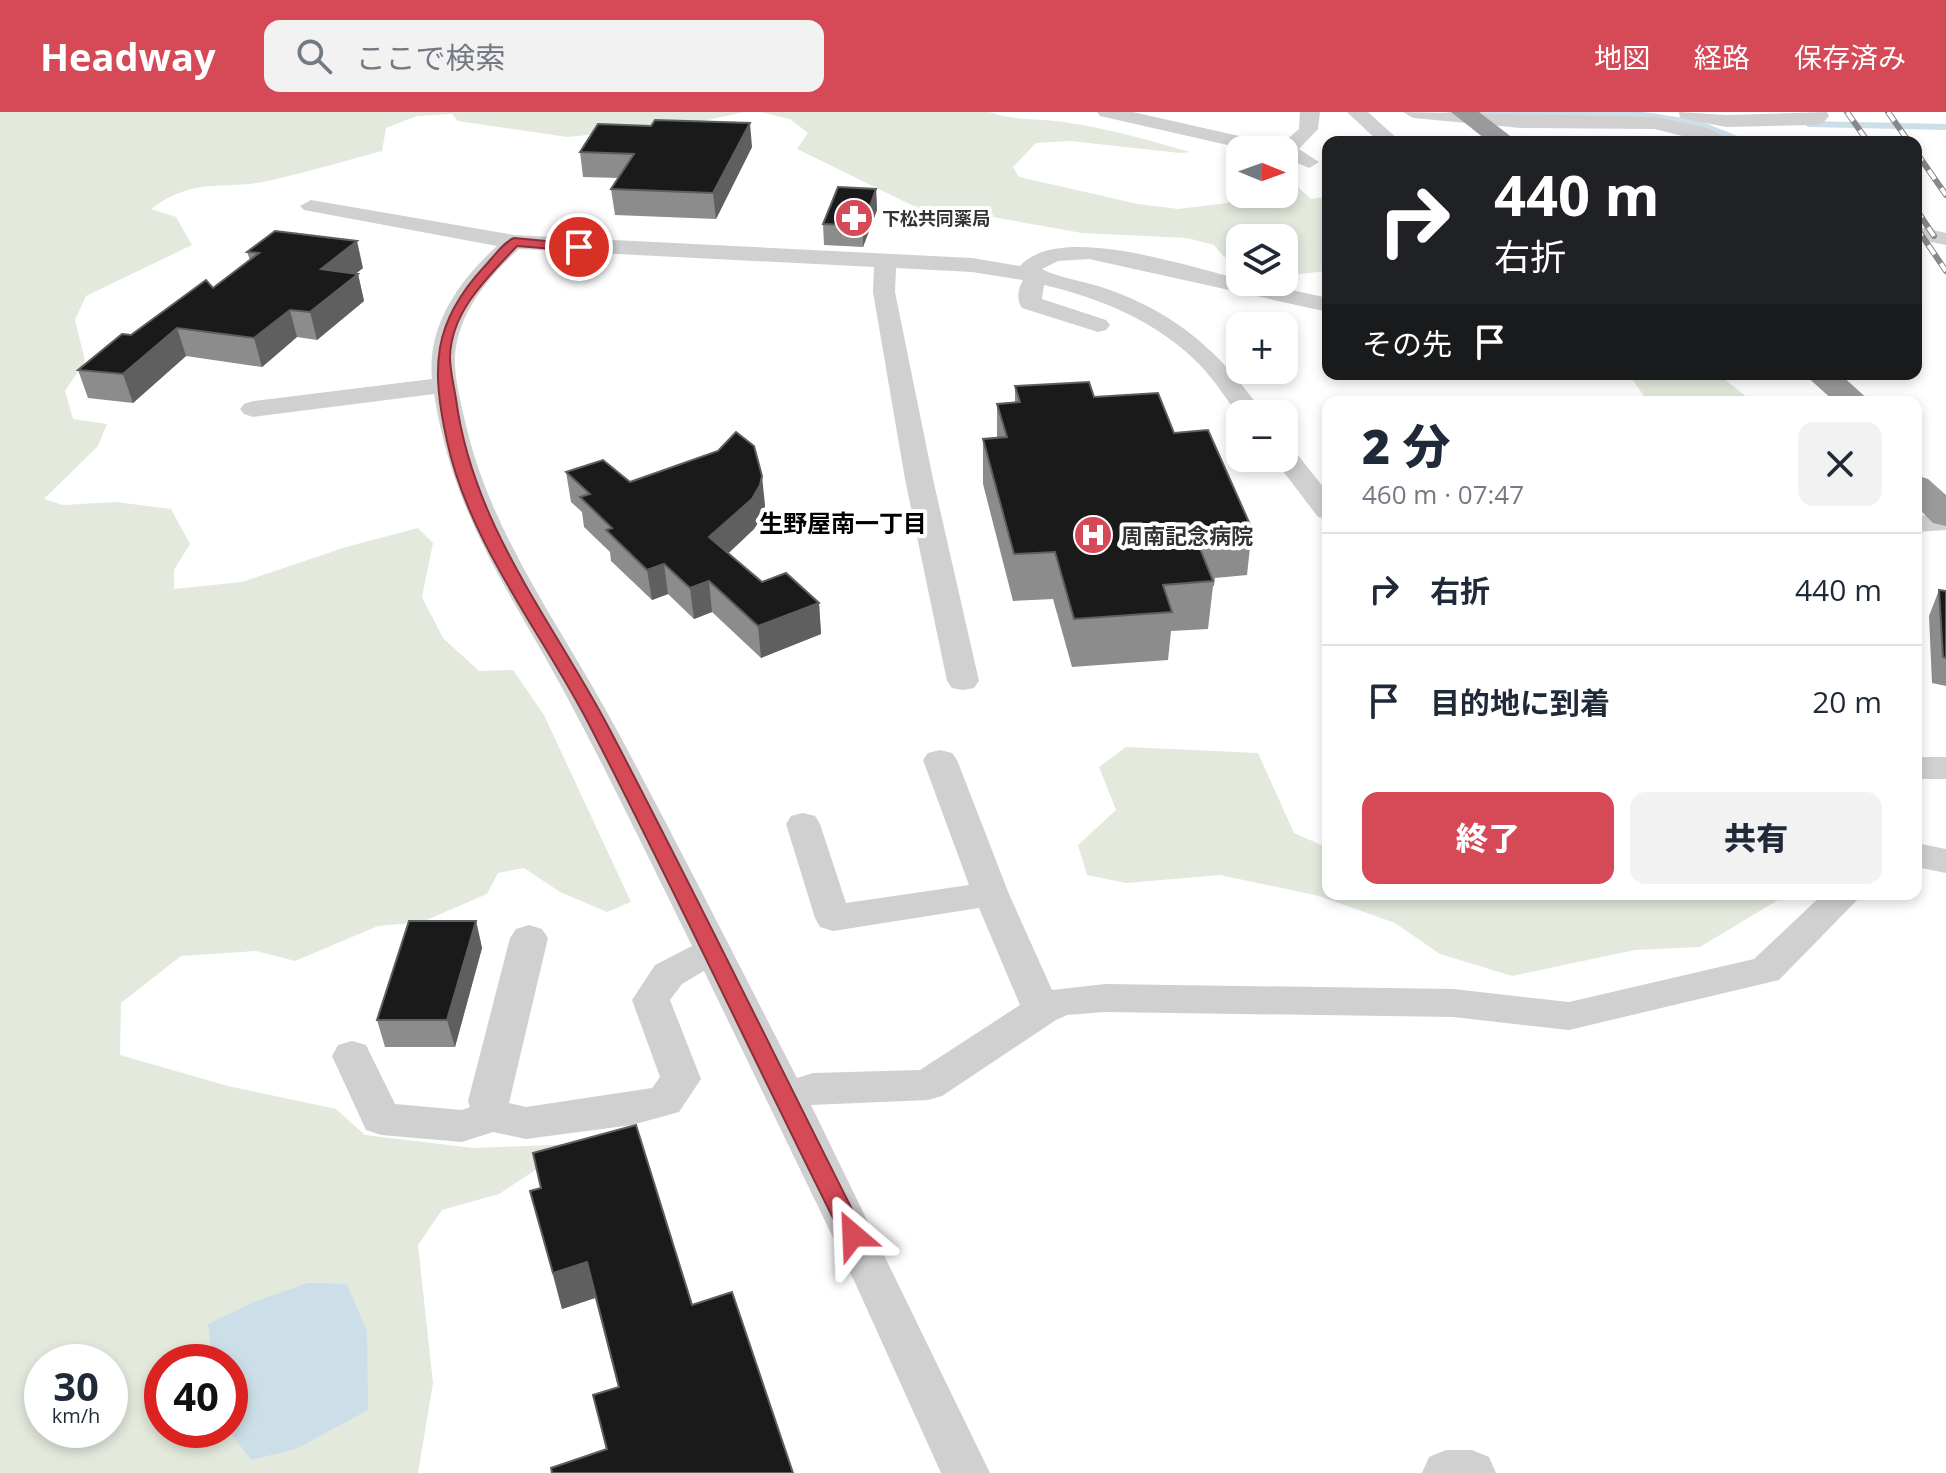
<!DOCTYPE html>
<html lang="ja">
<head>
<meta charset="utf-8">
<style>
  body { margin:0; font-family:"Open Sans","Noto Sans JP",sans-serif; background:#f2f2f3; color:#1f2937; height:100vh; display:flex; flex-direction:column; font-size:30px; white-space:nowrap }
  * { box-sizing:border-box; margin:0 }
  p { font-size:26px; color:#747a83 }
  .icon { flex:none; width:44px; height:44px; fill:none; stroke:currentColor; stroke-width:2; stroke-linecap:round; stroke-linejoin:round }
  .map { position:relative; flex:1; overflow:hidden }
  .side { position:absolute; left:1322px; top:284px; width:600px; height:504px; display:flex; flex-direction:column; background:#fff; border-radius:16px; box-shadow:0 4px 12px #0003 }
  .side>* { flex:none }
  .hud { position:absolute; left:1322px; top:24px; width:600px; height:244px; border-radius:16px; box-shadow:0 4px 12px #0003; background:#202124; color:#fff; overflow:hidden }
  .needle { width:52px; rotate:91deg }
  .buttons { position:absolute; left:1226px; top:24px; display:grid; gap:16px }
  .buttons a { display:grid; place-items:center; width:72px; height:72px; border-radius:16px; background:#fff; box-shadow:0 4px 12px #0003; font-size:40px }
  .speed { position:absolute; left:24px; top:1232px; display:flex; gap:16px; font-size:40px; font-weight:700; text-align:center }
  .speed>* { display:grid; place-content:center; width:104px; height:104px; border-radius:50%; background:#fff; box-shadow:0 4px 12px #0003; line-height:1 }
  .speed small { font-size:20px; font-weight:400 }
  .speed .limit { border:12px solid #d22; background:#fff; color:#111 }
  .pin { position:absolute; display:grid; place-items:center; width:68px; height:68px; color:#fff; margin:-34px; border:4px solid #fff; border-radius:50%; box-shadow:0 2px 8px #0007 }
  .me { position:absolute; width:88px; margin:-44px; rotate:334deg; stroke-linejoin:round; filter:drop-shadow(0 0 6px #0008) }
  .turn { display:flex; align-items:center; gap:28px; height:168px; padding:0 40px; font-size:36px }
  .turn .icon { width:104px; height:104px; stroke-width:2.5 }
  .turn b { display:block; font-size:56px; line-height:68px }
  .then { display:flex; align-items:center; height:76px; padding:0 40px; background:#0003; gap:16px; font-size:30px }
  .round { display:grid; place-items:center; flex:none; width:84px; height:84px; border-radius:16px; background:#f2f2f3 }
  .headline { display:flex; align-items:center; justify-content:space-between; height:136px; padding:0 40px }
  h1 { font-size:48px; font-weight:800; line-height:60px }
  .cta { display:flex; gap:16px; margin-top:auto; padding:16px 40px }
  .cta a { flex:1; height:92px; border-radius:16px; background:#d64956; color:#fff; font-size:32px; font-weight:800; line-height:92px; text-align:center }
  .cta a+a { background:#f2f2f3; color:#1f2937 }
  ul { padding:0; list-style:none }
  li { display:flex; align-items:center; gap:24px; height:112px; padding:0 40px; border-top:2px solid #e0e1e3 }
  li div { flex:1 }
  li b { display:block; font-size:30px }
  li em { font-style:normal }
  header { display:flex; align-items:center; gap:48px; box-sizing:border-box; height:112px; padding:0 40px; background:#d64956; color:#fff }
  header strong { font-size:38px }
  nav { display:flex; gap:44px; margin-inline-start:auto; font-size:28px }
  .search { width:560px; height:72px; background:#f2f2f3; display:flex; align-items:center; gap:20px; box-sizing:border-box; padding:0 28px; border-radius:16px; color:#747a83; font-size:30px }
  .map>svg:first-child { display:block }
</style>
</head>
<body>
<header>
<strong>Headway</strong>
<div class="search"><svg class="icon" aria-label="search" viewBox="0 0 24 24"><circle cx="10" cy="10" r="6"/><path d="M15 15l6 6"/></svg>ここで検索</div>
<nav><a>地図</a><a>経路</a><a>保存済み</a></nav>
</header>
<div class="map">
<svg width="1946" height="1361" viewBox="0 0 1946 1361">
  <rect width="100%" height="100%" fill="#fff"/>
  <g fill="#e3e9dd" fill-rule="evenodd">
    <path d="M0,0H744L681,14L567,25L458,9L452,2L417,4L386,16L382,39C344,49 307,60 268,69C221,79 196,64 151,97L176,105L192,133L86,184L75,208L85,249L65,279L73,307L107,312L98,334L44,387L63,393L116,390L171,397L190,432L174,458V477L242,470L346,435L418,416L433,431L422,485L443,526L479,559L513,558L544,603L631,790L607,800L560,780L524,756L498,761L487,782L422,810L378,814L295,849L256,839L181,844L121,891L120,943L228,974L336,997L365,1023L473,1036L575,1032L499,1082L442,1098L418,1133L433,1271L418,1361H0ZM42,1250H110V1318H42ZM162,1250H230V1318H162Z"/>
    <path d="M761,0H989C1014,9 1037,6 1063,10C1106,16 1148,28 1190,40L1180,41L1070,29L1036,31L1013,55L1019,65L1138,92L1178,97L1227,91L1243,82H1284V47L1296,52L1291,69L1311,87L1328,84V159L1300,162L1284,160V126H1240V151L1223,144L1214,133L1187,126L1082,121L993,105L964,108L928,101L797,37L808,21L790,7Z"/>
    <path d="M1629,262H1718L1753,290H1648Z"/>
    <path d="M1126,635L1258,641L1294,721L1328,736V782H1788L1700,835L1635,838L1512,864L1440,842L1395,811L1319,784L1220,763L1126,771L1087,763L1078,733L1116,698L1099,655Z"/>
  </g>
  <g fill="#ccdee7">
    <path d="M1439,0H1644L1698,8L1752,30H1734L1717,22Z"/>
    <path d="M308,1171L347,1172L367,1219L368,1298L296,1337L251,1348L228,1318L230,1250H213L208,1212L256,1189Z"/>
  </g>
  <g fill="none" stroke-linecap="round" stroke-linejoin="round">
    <path stroke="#ccdee7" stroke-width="6" d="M1809,12L1946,15"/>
    <g fill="#d0d0d0" fill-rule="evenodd">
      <path d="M1097,0H1133L1239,24L1242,28L1232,34L1100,4Z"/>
      <path d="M1300,0H1320L1318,17L1299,37L1319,50L1309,56L1284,45V38L1278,35L1299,17Z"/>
      <path d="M1347,0H1368L1401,30H1379Z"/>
      <path d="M1403,0L1655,5L1708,16L1733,30H1706L1655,17L1521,16L1413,6Z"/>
      <path d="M1679,0L1726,3L1827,0L1829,4L1823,11L1816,13L1726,15L1680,6Z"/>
      <path d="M311,88L514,123L972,146L1020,154C1059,110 1188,155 1240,167V170H1255L1328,186V200L1089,147L1058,149L1042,157C1061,167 1086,169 1107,177C1178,202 1221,241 1264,302H1240V305C1226,287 1214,267 1198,251C1156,209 1100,186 1044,173L1042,187L1106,208L1110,213L1106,218L1098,220L1022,196C1016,187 1018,177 1023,168L972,160L896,156L895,180L933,367L979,569L974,576L963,578L952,576L947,569L905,367L873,180L874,155L519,137C489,165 459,199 455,243C454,264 460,288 465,309C491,425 564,518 619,622C680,736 738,851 797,966L813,961L920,958L1020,893L979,796L833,819L820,815L815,806L786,712L791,704L803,701L815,704L820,712L846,791L969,773L923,648L928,641L940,638L952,641L957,648L1009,782L1052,878L1105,872L1453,877L1569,890L1754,847L1823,782H1863L1779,868L1569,918L1453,905L1105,900L1067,903L1056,908L942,984L928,988L811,993L990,1361H941L857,1175L704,859L682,872L670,888L701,967L679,1000L632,1013L526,1027L493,1020L462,1030L381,1023L366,1018L332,944L338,933L352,929L366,933L395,992L462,998L470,995L468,989L510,826L516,817L529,813L542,817L548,826L509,991L526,995L652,976L660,965L632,888L655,853L692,834C651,751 611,667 567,585C510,478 454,407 434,282L253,305L244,302L240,297L244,292L253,289L432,267C427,213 459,169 497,134L304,98L300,94Z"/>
      <path d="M1916,114L1946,121V133L1916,127Z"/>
      <path d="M1284,335L1293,337L1328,381V407L1318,405L1273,346H1284Z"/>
      <path d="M1946,402V418L1916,420V404Z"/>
      <rect x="1916" y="645" width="30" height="22"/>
      <path d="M1916,731L1946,737V761L1916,755Z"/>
      <path d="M1446,1338H1472L1489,1345L1496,1361H1422L1429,1345Z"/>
    </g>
    <g fill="#9a9a9a" fill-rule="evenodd">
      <path d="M1451,0H1479L1518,30H1489Z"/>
      <path d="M1804,262H1840L1871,290H1835Z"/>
      <path d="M1916,363L1928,367L1946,383V414L1933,411L1916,394Z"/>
    </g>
    <g stroke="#888" stroke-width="6">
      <g id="rail">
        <path d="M1847,0L1868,30"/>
        <path d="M1888,0L1909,30"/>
        <path d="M1916,40L1946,83"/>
        <path d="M1916,97L1934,124"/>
        <path d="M1916,115L1946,159"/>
      </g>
    </g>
    <use href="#rail" stroke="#fff" stroke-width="4" stroke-dasharray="11" stroke-linecap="butt"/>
  </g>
  <g fill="#8c8c8c">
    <path d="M752,35L716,107L615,103L611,77L618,66L583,65L580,40Z"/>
    <path d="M876,77L877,98L863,135L824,133L823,112Z"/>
    <path d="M247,140L363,156L356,161L358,162L364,189L317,228L297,225L262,255L186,244L133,291L88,286L78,258L131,223L213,176L250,148Z"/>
    <path d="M1015,274L1094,285L1174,321L1252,417L1247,463L1215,466L1214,474H1213L1208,517L1171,519L1168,548L1072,555L1053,487L1013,489L983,372V327L997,326V292L1015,291Z"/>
    <path d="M566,360L765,393L763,403L754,417L728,441L762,470L819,491L821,522L761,546L712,500L694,507L668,482L652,488L611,449L610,440L584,415L582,400L571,390Z"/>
    <path d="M1939,478L1946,479V574L1932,571L1929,504Z"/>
    <path d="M476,809L482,836L455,935H385L377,908Z"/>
    <path d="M530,1079L692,1193L606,1338L593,1283L618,1275L595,1186L562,1197Z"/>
  </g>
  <g fill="#5f5f5f">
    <path d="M750,11L752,35L716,107L713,81Z"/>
    <path d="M876,77L877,98L863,135V114Z"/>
    <path d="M357,129L363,156L328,184L321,157Z"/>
    <path d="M358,162L364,189L317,228L310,200Z"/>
    <path d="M290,198L297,225L262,255L254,226Z"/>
    <path d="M177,216L186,244L133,291L123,262Z"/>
    <path d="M762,364L765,393L763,403L754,417L713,456L709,425Z"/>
    <path d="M664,452L668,482L652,488L647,458Z"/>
    <path d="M709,469L712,500L694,507L690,476Z"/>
    <path d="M819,491L821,522L761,546L758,514Z"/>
    <path d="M476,809L482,836L455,935L447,908Z"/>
    <path d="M587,1150L595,1186L562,1197L553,1161Z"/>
  </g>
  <g fill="#1a1a1a" stroke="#5f5f5f" stroke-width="2">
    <path d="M655,8L750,11L713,81L611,77L634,42L580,40L598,12L651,14Z"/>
    <path d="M838,75L876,77L863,114L823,112Z"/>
    <path d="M275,119L357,129L321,157L358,162L310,200L290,198L254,226L177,216L123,262L78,258L122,222L131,223L206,168L213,176L259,141L247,140Z"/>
    <path d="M1089,270L1094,285L1158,281L1174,321L1208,318L1252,417L1216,419L1219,427L1197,429L1213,469L1163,473L1172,500L1074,507L1055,440L1014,442L983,327L1007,325L997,292L1020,290L1015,274Z"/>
    <path d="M736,320L754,334L762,364L760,373L752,387L709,425L762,470L786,461L819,491L758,514L709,469L690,476L664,452L647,458L606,418L612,416L580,385L590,382L566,360L603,348L630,370L718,339Z"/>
    <path d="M1939,478L1946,479V546L1943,545Z"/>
    <path d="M409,809H476L447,908H377Z"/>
    <path d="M636,1013L692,1193L732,1180L793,1361H552L551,1356L607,1337L593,1283L619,1275L587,1150L553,1161L530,1079L541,1076L533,1041Z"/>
  </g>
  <path fill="#d64956" stroke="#8b2f38" stroke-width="2" d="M514,126L579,132L585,135L579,139L517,134C488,165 451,199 450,245C450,259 454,274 456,287C473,415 553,509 611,620C698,786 780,955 865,1123L861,1130L853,1133L845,1130C760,961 680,789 593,620C545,524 470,435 447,329C431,256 432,211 484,155C493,146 502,131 514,126Z"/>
  <defs>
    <g id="pharmacy-disc" transform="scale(2)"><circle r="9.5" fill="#d64956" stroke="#fff"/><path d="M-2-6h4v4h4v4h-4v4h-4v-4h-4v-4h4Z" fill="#fff"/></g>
    <g id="hospital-disc" transform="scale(2)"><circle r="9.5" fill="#d64956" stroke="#fff"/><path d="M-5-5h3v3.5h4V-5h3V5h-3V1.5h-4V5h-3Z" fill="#fff"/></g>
  </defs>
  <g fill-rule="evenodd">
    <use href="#pharmacy-disc" x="854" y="106"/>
    <use href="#hospital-disc" x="1093" y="423"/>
  </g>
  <g text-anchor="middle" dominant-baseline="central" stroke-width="8" stroke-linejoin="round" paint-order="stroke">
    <g font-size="18" font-weight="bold" fill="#333" stroke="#fff" text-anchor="start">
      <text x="882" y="106">下松共同薬局</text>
    </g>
    <g font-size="22" font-weight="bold" fill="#333" stroke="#fff" text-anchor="start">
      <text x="1121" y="423">周南記念病院</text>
    </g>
    <g font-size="24" font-weight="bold" fill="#000" stroke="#fff">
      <text x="843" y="410">生野屋南一丁目</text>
    </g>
  </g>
</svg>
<div class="buttons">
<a><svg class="needle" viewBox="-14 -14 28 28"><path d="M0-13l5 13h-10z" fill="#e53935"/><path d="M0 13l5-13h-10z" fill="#747a83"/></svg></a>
<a><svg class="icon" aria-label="layers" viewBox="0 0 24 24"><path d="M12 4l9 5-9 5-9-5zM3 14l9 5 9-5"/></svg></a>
<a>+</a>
<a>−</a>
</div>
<div class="speed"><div>30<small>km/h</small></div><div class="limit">40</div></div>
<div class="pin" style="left:579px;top:135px;background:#d93025"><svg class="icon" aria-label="arrive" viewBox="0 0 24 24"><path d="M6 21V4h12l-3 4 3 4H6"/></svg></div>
<svg class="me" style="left:853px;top:1123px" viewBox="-20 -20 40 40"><path d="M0-17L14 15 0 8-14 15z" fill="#d64956" stroke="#fff" stroke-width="4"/></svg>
<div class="hud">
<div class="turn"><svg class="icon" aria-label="right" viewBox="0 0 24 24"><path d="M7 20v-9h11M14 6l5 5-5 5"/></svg><div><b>440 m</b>右折</div></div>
<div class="then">その先<svg class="icon" aria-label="arrive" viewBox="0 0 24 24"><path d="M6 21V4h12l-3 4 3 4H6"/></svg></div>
</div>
<section class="side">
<div class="headline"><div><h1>2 分</h1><p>460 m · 07:47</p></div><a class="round"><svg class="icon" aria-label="close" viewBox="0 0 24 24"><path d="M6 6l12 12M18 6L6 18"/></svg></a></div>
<ul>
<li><svg class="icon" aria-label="right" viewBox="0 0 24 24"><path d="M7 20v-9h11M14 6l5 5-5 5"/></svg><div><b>右折</b></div><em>440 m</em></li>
<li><svg class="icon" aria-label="arrive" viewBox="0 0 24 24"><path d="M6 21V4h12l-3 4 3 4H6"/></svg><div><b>目的地に到着</b></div><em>20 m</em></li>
</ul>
<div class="cta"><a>終了</a><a>共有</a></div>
</section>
</div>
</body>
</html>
